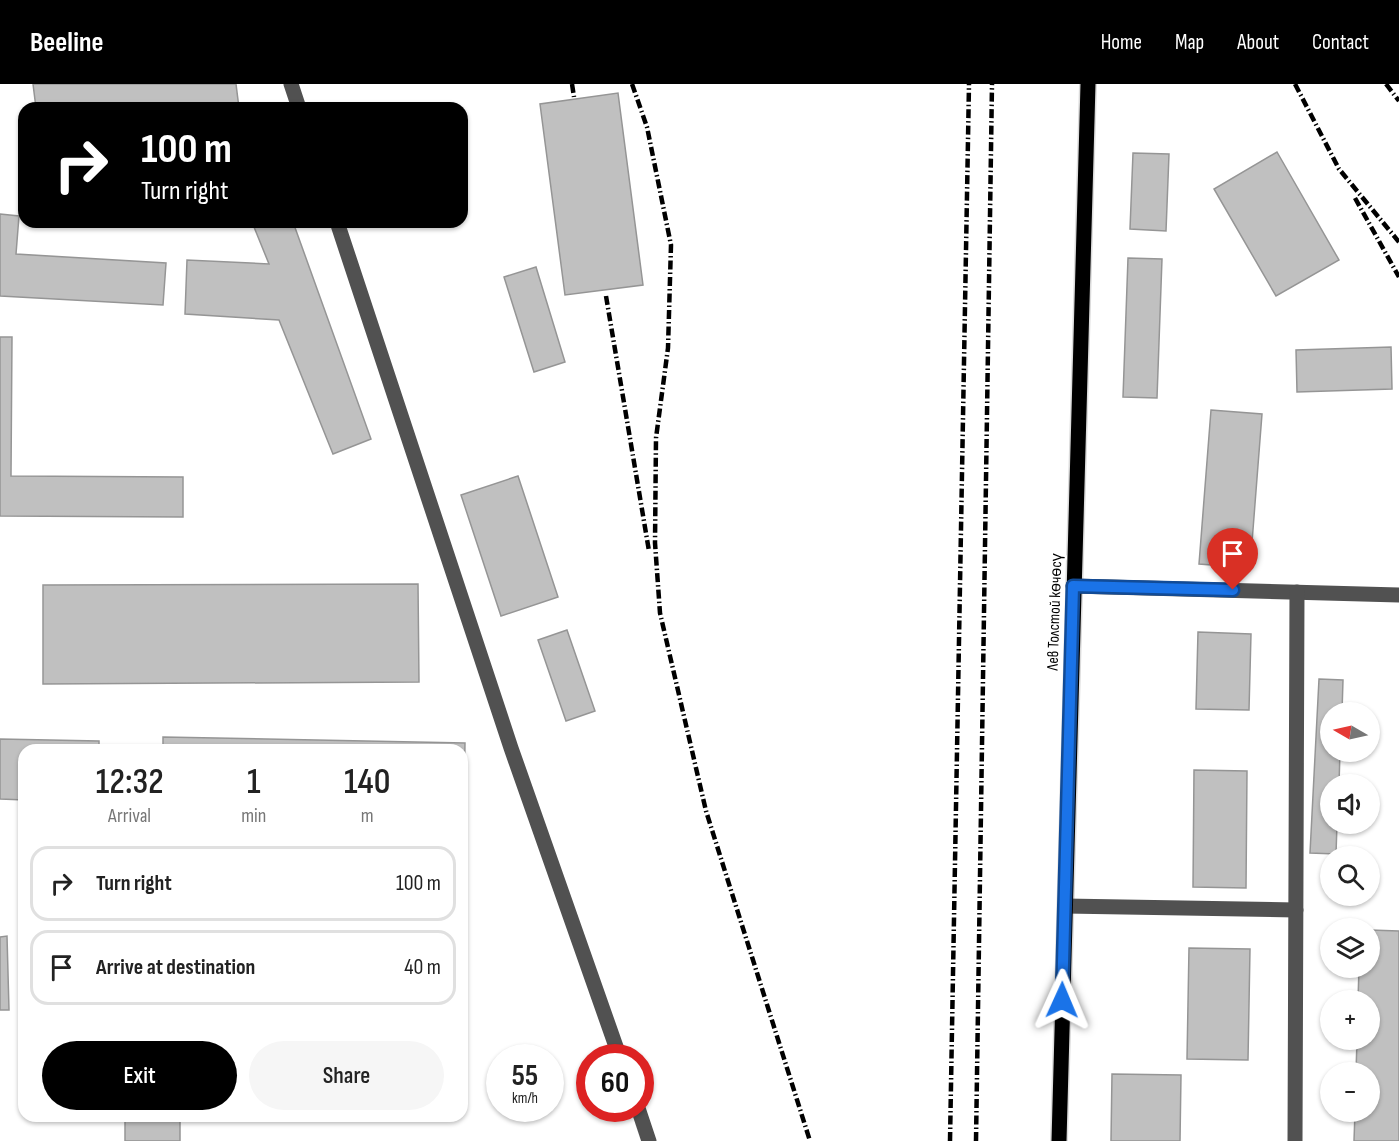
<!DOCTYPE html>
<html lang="en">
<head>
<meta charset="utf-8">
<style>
  body { margin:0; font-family:"Sofia Sans Condensed",sans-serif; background:#f6f6f6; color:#222; height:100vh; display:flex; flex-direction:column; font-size:22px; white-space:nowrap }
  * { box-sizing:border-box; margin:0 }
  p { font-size:20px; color:#767676 }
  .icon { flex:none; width:33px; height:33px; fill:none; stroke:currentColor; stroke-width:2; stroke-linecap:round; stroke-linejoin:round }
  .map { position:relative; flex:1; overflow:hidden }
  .sheet { position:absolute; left:18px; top:660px; width:450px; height:378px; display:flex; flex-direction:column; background:#fff; border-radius:18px; box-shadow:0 2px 4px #0004 }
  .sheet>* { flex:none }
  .guide { position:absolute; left:18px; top:18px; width:450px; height:126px; border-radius:18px; box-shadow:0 2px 4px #0004; background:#000; color:#fff; overflow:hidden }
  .needle { width:39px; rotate:279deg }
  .buttons { position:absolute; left:1320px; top:618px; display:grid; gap:12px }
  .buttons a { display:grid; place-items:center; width:60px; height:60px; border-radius:50%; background:#fff; box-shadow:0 2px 4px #0004; font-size:30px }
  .speed { position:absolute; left:486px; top:960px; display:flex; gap:12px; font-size:30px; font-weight:700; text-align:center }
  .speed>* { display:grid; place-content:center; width:78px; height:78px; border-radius:50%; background:#fff; box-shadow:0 2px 4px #0004; line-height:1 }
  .speed small { font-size:15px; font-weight:400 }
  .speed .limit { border:9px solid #d22; background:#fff; color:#111 }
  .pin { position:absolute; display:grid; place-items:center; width:51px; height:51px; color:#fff; margin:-62px -26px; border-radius:50% 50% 50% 0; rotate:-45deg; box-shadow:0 0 6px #0007 }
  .pin .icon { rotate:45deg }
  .me { position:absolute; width:66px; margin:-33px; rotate:1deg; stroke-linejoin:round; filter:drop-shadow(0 0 4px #0008) }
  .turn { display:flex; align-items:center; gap:21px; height:126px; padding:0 24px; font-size:27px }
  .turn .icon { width:78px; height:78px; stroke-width:2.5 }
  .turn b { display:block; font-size:42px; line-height:51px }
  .eta { display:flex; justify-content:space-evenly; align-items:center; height:102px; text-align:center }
  .eta b { font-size:36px; font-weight:600; line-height:42px }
  .primary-button { display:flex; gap:12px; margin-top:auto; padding:12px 24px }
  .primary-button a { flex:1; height:69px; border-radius:36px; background:#000; color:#fff; font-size:24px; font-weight:600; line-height:69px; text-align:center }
  .primary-button a+a { background:#f6f6f6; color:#222 }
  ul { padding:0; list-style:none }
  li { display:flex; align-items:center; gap:18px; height:75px; margin:0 12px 9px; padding:0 12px; border:3px solid #e0e0e0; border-radius:18px }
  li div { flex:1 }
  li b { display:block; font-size:22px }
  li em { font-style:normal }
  header { display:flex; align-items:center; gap:36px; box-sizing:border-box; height:84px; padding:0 30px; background:#000; color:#fff }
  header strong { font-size:28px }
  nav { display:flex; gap:33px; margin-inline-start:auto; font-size:21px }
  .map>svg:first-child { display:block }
</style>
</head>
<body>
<header>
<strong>Beeline</strong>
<nav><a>Home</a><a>Map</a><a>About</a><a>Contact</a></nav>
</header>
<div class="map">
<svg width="1399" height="1057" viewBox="0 0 1399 1057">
  <rect width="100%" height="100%" fill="#fff"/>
  <g fill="#c0c0c0" stroke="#959595" stroke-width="1.5">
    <path d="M33,0H236L239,24H36Z"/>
    <path d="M618,9L643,201L565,211L540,20Z"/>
    <path d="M1277,68L1339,176L1276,212L1214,105Z"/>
    <path d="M1133,69L1169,70L1166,147L1130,145Z"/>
    <path d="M0,130L19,132L16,170L166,179L163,221L0,212Z"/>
    <path d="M252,138H293L371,355L333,370L279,236L185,230L187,176L269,180Z"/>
    <path d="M1128,174L1162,175L1157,314L1123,313Z"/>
    <path d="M536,183L565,278L534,288L504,193Z"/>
    <path d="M0,253H12L11,392L183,393V433L0,432Z"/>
    <path d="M1391,263L1392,305L1297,308L1296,266Z"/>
    <path d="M1211,326L1262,330L1250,484L1199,480Z"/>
    <path d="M518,392L558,513L501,532L461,411Z"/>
    <path d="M418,500L419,598L43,600V501Z"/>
    <path d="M567,546L595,627L566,637L538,556Z"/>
    <path d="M1198,548L1251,550L1249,626L1196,625Z"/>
    <path d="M1319,595L1343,596L1342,628H1330V668H1340L1339,700H1330V740H1337L1336,770L1310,769Z"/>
    <path d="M163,653L465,659L464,717H462V666H163Z"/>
    <path d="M0,655L99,657V666H24V716L0,715Z"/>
    <path d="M1194,686L1247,687L1246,804L1193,803Z"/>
    <path d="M1370,846L1399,847V1057H1354L1355,1028H1370V988H1356L1357,956H1370V916H1358L1359,884H1370Z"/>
    <path d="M7,852L9,926H0V853Z"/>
    <path d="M1189,864L1250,865L1248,976L1187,975Z"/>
    <path d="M1112,990L1181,991L1180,1057H1111Z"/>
    <rect x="125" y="1035" width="55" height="22"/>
  </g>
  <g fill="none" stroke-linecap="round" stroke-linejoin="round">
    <g stroke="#dbdbdb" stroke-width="18">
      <path id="major" d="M1059,1057L1088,0"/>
    </g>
    <g stroke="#515151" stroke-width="15">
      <path d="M291,0L299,24"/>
      <path d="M337,138L511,664L620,974"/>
      <path d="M1073,502L1399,511"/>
      <path d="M1065,822L1296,826"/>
      <path d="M638,1024L649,1057"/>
      <path d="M1295,1057L1297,508"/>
    </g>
    <use href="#major" stroke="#000" stroke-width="15"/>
    <g stroke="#000" stroke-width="4.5" stroke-dasharray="9 3 1.5 3" stroke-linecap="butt">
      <path d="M572,0L574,13"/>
      <path d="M632,0L647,43L671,161L668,264L656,354L655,459L660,529L706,727L810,1057"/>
      <path d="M1295,0L1339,85L1399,158"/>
      <path d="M1386,0L1399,17"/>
      <path d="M1355,114L1399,193"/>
      <path d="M606,212L649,467"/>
      <path d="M950,1057L969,0"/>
      <path d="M976,1057L992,0"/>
    </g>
  </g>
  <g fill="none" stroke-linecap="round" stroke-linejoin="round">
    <g stroke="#114b97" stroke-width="15">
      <path id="route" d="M1062,916L1073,502L1233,506"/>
    </g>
    <use href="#route" stroke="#1a73e8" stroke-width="10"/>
  </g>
  <g text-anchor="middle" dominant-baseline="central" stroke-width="4.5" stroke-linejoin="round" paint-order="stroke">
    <g font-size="16" fill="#000" stroke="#fff">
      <text transform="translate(1055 528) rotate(-88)">Лев Толстой көчөсү</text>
    </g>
  </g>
</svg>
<div class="buttons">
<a><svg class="needle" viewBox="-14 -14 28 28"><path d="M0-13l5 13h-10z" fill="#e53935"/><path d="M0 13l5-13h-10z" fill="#767676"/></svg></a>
<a><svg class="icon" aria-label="sound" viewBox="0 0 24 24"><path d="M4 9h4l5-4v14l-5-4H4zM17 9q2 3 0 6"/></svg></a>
<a><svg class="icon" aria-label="search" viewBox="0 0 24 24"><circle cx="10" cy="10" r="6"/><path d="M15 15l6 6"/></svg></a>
<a><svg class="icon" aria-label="layers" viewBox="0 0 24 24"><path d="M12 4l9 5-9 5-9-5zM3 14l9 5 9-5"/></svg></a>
<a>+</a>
<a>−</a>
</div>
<div class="speed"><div>55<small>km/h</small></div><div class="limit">60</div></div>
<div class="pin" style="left:1233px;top:506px;background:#d93025"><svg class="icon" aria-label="arrive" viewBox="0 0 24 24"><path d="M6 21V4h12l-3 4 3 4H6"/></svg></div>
<svg class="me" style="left:1062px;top:916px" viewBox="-20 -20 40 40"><path d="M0-17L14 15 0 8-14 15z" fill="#1a73e8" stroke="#fff" stroke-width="4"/></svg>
<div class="guide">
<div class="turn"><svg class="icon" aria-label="right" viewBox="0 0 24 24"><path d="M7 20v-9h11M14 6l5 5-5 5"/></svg><div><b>100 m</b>Turn right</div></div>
</div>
<section class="sheet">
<div class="eta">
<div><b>12:32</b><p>Arrival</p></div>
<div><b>1</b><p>min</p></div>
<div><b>140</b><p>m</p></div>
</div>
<ul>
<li><svg class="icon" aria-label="right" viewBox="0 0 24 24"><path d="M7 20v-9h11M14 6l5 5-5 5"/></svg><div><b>Turn right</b></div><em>100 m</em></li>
<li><svg class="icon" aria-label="arrive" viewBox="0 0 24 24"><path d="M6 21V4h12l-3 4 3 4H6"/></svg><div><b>Arrive at destination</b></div><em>40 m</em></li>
</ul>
<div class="primary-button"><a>Exit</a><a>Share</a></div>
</section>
</div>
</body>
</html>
